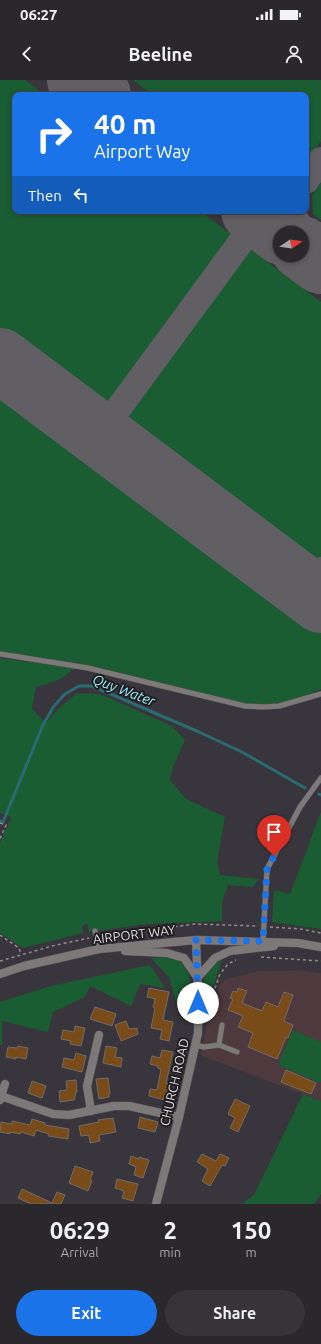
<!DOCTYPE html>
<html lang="en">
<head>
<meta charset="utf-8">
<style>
  body { margin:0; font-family:Ubuntu,sans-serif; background:#373439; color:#f1f3f6; height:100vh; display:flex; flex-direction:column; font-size:15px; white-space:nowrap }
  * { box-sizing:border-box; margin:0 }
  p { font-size:13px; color:#a6a6aa }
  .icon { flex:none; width:22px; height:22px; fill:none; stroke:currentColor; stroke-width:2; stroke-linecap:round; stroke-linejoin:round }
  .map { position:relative; height:1124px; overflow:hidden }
  .details { display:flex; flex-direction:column; background:#2b282d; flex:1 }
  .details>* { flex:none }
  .banner { position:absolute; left:12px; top:12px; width:297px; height:122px; border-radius:8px; box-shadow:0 2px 6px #0003,0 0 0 1px #474449; background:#1a73e8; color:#fff; overflow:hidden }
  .needle { width:26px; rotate:77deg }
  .fabs { position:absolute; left:273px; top:146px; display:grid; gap:8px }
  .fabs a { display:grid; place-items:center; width:36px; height:36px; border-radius:50%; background:#2b282d; box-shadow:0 2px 6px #0003,0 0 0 1px #474449; font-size:20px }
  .pin { position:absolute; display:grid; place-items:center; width:34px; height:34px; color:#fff; margin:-41px -17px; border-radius:50% 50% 50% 0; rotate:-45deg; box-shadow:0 0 4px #0007 }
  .pin .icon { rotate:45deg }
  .me { position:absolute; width:44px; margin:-22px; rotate:0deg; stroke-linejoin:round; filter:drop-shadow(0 0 3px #0008) }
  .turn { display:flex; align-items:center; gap:14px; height:84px; padding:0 16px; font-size:18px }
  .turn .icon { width:52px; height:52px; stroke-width:2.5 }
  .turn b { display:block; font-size:28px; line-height:34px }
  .then { display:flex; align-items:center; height:38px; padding:0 16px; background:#0003; gap:8px; font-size:15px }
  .eta { display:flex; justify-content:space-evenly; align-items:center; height:68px; text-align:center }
  .eta b { font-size:24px; font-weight:700; line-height:28px }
  .action { display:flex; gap:8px; margin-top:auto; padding:8px 16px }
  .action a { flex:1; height:46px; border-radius:24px; background:#1a73e8; color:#fff; font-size:16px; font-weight:700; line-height:46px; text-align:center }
  .action a+a { background:#373439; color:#f1f3f6 }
  .status { display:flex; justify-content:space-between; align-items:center; height:28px; padding:0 20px; background:#2b282d; direction:ltr }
  .status svg { height:11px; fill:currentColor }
  header { display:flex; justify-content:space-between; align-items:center; height:52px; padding:0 16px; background:#2b282d; font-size:18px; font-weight:700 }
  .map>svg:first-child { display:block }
</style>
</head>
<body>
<div class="status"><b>06:27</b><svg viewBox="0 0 49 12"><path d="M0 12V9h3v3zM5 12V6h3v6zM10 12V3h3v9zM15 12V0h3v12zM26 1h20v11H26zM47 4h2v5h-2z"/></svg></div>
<header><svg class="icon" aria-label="back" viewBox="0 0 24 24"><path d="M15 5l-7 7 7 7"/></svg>Beeline<svg class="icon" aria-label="person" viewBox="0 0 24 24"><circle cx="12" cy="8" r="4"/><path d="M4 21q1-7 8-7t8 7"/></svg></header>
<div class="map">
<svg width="321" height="1124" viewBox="0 0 321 1124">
  <rect width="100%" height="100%" fill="#39353c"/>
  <path fill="#4d393e" d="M301,890L321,893V1021L200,975L205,965L203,962L208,940L220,905L225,899L258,891Z"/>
  <g fill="#1a5d32">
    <path d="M0,0H25L45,15H15V131H200L321,222V609C295,622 272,626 244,623L102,588L77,583L0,572Z"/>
    <path d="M133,0H321V61L306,82V15H153Z"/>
    <path d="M321,103V140L313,134L312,115Z"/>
    <path d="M0,578L74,588C63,600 51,603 36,607L32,629L46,643L58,629L77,613L100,614L172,646L185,660L173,687L170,700L186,719L225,737L217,782L220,795L258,799L253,807L228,805L222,822V841L147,844L89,852L87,844L82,846L83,853L23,868L0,853V763L11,737L0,733Z"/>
    <path d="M321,732V849L272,842L274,810L290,814Z"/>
    <path d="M151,878C158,878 164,877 170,878C194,882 192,913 192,931L179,933L169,897Z"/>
    <path d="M222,880L203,936C203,920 199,898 211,886C214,883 219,882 222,880Z"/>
    <path d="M150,885L165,908L140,904L131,926L90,906L85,917L53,932L48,952L2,941V965H0V922L51,906Z"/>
    <path d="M293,950L321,962V1000L320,1003L278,985Z"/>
    <path d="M303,1014L321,1021V1114L314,1124H242L254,1115Z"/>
  </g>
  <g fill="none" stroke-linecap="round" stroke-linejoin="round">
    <g stroke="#2a6b72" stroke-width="3">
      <path d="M319,714L321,715"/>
      <path d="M0,741L3,742L43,645L54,626L65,614L79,606H92L199,652L242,672L305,708"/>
    </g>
    <g stroke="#615e64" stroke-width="26">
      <path d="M306,101L321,80"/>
      <path d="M288,131V145L291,153"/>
      <path d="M302,167L305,170"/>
      <path d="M99,355L260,136"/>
      <path d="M305,509L321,490"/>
    </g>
    <g stroke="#615e64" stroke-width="64">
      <path d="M79,0L99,15"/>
      <path d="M253,131L282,153"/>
      <path d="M302,168L321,182"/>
      <path d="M0,280L321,521"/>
    </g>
  </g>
  <g fill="#784b18" stroke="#726c66">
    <path d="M149,908L169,912L163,940L173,942L169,961L160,959L162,950L151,948L155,928L153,927L155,919L147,917Z"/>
    <path d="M238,908L247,911L242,923L262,931L266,922L278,927L284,912L293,915L284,941L293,945L288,958L286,957L277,979L248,967L253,953L238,947L243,936L228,930L233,919L230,918L233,911L237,912Z"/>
    <path d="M95,927L116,934L112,946L90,939Z"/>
    <path d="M126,941L129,949L137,948L138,954L121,961L115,945Z"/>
    <path d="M75,946L85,948L81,966L70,964L71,961L61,959L63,950L74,952Z"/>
    <path d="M18,966L28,968L26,979L16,977V979L6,977L8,967L17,968Z"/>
    <path d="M106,966L117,968L115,977L122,978L121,987L103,983Z"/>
    <path d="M162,970L173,972L166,1003L169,1004L165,1020L149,1016L150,1009L157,1010L161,989L158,988V986L150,984L152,976L160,978Z"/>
    <path d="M76,973L86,976L82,992L62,987L64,978L74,980Z"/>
    <path d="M286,990L316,1003L311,1014L281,1002Z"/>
    <path d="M108,998L110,1014H109V1017L99,1019L96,999Z"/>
    <path d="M76,1000L77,1012H76L74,1020L60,1022L59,1011L67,1010L66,1001Z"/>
    <path d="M32,1001L46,1006L42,1018L28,1013Z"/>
    <path d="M235,1019L250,1026L238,1052L230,1048L235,1038L228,1034Z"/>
    <path d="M140,1037L158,1042L155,1052L138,1048Z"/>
    <path d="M113,1038L116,1052L99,1055L100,1061L90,1063L89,1055L81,1056L79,1046L99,1042L98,1040Z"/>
    <path d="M32,1039L45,1043V1045L69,1049L68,1059L48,1056L49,1054L36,1050L34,1056L21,1052L20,1054L10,1052V1054L0,1052L1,1042L12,1044V1041L30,1045Z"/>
    <path d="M202,1074L216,1081L220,1074L229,1078L225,1086L222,1085L210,1106L202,1101L208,1089L197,1082Z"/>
    <path d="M131,1076L139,1079V1077L149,1080L143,1098L134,1095L136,1087L129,1084Z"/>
    <path d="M75,1086L93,1092L90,1100L92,1101L88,1111L69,1103Z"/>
    <path d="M117,1099L138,1104L133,1121L122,1118L124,1111L115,1108Z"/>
    <path d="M22,1109L52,1123L57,1112L65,1115L61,1124H31L18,1118Z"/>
  </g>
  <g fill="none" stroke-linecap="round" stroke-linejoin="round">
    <g stroke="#57535a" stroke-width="6">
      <g id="service">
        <path d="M0,574L88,588L245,626L263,627L279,626L321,614"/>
        <path d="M95,851L99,869"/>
        <path d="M263,861L267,789L300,727L321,698"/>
        <path d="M195,965L204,967L219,965L237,972"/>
        <path d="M219,965L222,945"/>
      </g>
    </g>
    <g stroke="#57535a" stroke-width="9">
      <g id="minor">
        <path d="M1,1016L5,1004"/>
        <path d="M0,1020L1,1016L53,1034L69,1035L114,1026H129L179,1037"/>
        <path d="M91,1031L87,1006L99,955"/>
      </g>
    </g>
    <g stroke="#57535a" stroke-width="9">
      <g id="tertiary">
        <path d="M125,871L167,873L184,878L197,897"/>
        <path d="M0,894L24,886L99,869L196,860L298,863L321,867"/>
        <path d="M198,897L215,878L230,871L274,866"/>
        <path d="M156,1124L179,1037L198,953V911L196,860"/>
      </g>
    </g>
    <g stroke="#908d92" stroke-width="1.5" stroke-dasharray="3 3" stroke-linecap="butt">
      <path d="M0,743L6,745L0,759"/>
      <path d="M270,847L301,849L321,853"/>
      <path d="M0,855L19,868L21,874"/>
      <path d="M103,856L195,844L256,846"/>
      <path d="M261,877L321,881"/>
      <path d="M0,881L52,866L89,858"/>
      <path d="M207,931L220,894L228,884L236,880"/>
    </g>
    <use href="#service" stroke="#7d7979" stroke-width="5"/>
    <use href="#minor" stroke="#7d7979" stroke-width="8"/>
    <use href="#tertiary" stroke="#7d7979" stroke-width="8"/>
  </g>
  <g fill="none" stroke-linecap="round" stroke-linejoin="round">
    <path stroke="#1a73e8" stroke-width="7" stroke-dasharray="0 12.6" d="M198,923L196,860L263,861L267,789L274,776"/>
  </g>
  <g text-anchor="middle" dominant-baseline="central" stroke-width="4" stroke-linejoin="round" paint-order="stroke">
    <g font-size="13" fill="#dedce0" stroke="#201e21">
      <text transform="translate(134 854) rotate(-7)">AIRPORT WAY</text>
      <text transform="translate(174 1002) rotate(-77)">CHURCH ROAD</text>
    </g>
    <g font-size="14" font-style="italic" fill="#99f0fa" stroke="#201e21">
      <text transform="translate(124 610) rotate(21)">Quy Water</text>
    </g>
  </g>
</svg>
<div class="fabs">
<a><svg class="needle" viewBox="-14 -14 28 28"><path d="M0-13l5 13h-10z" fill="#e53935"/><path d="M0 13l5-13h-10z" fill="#a6a6aa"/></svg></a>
</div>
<div class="pin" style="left:274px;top:776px;background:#d93025"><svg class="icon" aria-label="arrive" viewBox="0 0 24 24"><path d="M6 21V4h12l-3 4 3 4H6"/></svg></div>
<svg class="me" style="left:198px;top:923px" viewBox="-20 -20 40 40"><circle r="19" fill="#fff"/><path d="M0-13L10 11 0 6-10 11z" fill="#1a73e8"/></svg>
<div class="banner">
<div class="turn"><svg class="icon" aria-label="right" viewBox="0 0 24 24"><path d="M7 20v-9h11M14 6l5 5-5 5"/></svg><div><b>40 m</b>Airport Way</div></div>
<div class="then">Then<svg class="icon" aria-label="left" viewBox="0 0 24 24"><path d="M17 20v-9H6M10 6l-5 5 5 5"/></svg></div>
</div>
</div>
<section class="details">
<div class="eta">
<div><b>06:29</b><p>Arrival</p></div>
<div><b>2</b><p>min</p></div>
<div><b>150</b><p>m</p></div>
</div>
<div class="action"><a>Exit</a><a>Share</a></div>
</section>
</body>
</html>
